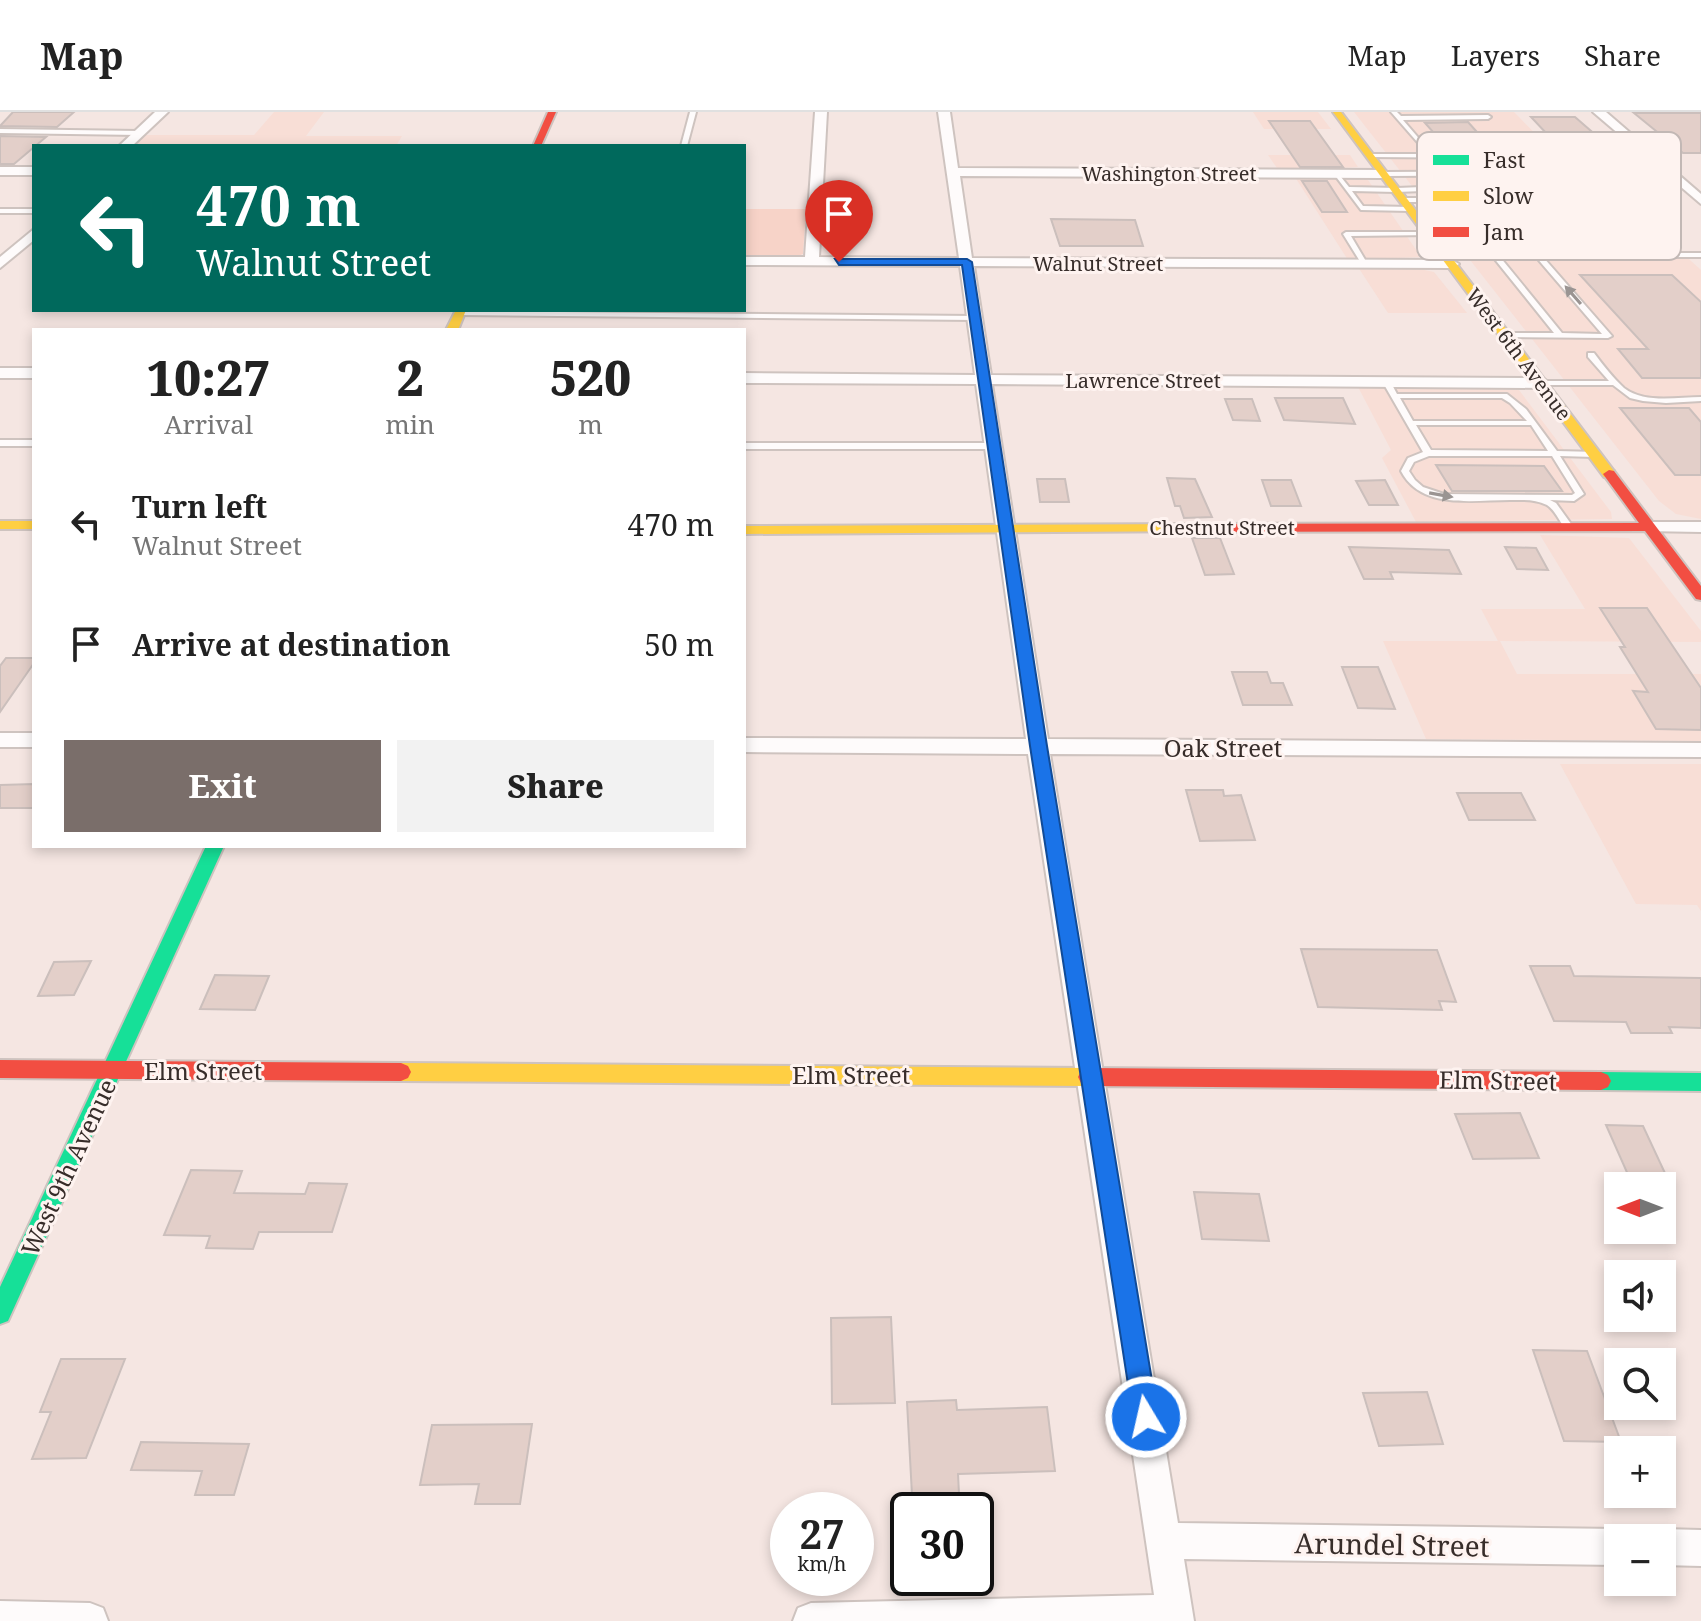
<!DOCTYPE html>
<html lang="en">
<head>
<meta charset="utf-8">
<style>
  body { margin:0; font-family:"Noto Serif",serif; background:#f2f2f2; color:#222; height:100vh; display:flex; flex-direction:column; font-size:30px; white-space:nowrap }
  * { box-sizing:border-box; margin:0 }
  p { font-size:26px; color:#767676 }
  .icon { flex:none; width:44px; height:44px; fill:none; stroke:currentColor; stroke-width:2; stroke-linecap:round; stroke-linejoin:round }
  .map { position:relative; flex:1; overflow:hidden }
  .details { position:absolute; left:32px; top:216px; width:714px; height:520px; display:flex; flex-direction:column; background:#fff; border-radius:0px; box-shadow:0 4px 12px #0003 }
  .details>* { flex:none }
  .top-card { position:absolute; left:32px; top:32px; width:714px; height:168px; border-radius:0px; box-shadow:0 4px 12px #0003; background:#00695c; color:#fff; overflow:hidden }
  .needle { width:52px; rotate:270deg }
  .tools { position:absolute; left:1604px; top:1060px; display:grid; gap:16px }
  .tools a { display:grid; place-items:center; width:72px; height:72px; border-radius:0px; background:#fff; box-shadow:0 4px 12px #0003; font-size:40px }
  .speed { position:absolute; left:770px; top:1380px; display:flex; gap:16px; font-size:40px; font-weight:700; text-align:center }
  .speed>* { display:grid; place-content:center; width:104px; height:104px; border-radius:50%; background:#fff; box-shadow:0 4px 12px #0003; line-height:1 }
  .speed small { font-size:20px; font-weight:400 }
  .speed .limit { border:4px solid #111; border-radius:12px; background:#fff; color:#111 }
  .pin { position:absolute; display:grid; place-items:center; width:68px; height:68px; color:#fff; margin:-82px -34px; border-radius:50% 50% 50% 0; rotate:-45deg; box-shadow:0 0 8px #0007 }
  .pin .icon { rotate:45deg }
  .me { position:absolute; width:88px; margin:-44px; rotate:351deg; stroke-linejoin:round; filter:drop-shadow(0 0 6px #0008) }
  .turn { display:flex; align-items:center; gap:28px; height:168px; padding:0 32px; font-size:36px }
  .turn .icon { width:104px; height:104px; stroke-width:2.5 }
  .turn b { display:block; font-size:56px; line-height:68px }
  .eta { display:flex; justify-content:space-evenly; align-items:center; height:136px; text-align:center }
  .eta b { font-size:48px; font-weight:800; line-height:56px }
  .primary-button { display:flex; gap:16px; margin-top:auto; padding:16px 32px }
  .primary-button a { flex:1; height:92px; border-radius:0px; background:#7a6e6a; color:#fff; font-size:32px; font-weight:800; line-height:92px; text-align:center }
  .primary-button a+a { background:#f2f2f2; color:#222 }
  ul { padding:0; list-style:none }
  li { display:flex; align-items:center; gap:24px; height:120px; padding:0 32px }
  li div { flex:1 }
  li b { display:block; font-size:30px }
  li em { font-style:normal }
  header { display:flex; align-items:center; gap:48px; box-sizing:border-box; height:112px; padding:0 40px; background:#fff; border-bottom:2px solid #e0e0e0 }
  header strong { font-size:38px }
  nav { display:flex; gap:44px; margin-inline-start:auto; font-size:28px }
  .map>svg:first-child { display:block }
</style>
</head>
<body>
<header>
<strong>Map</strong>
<nav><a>Map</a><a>Layers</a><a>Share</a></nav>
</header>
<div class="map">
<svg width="1701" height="1509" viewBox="0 0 1701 1509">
  <rect width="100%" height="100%" fill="#f5e6e2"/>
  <g fill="#f8ded6">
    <path d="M274,0H324L306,24H402L396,34H134L146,23H254Z"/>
    <path d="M1253,0H1318L1331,17H1264Z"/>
    <path d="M1354,0H1514L1650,138L1680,139L1701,158V407L1676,402L1659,389Z"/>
    <path d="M1268,43H1350L1358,55L1279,59Z"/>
    <path d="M1295,65L1368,68L1421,145L1348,148Z"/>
    <path d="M1358,155L1415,156L1434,160L1467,201H1388Z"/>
    <path d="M1357,273L1519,278L1611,400L1612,407L1416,410L1382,346L1391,338Z"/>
    <path d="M1540,423L1629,426L1701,519V530L1500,529L1517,562H1701V629L1426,627L1383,529H1498L1481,497H1585Z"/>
    <path d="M1560,652H1701V799L1697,793L1636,792Z"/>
  </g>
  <path fill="#f7d3c8" d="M744,97H806L803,142L795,145H744Z"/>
  <g fill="#e3cfc9" stroke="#cbbfbc" stroke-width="2">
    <path d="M13,0H74L57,15L0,14Z"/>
    <path d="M1634,1H1701V41H1683Z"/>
    <path d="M1531,5H1575L1614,39L1562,38Z"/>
    <path d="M1269,9H1310L1343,55H1300Z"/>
    <path d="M1468,10L1494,39H1450L1425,11Z"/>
    <path d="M0,24L46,25L14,52H0Z"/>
    <path d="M1302,69H1327L1347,100H1322Z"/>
    <path d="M1051,107L1135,108L1143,134H1060Z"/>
    <path d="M1580,163H1672L1701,190V266H1642L1618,237H1648Z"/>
    <path d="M1275,286H1343L1355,312L1284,308Z"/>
    <path d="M1225,287H1252L1260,309L1233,308Z"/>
    <path d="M1620,296H1689L1701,310V363H1675Z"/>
    <path d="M1436,353L1544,354L1562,379H1452Z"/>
    <path d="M1167,366L1195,367L1212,405L1184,406L1180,394H1175Z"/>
    <path d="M1037,367H1065L1069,390H1040Z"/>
    <path d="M1262,368H1291L1301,394H1271Z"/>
    <path d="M1385,368L1398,393H1369L1356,369Z"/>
    <path d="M1192,426H1220L1234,462L1205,463Z"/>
    <path d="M1349,435L1449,438L1461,462L1390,460L1393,467H1364Z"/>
    <path d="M1505,435L1536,436L1548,458L1517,457Z"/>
    <path d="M1600,496H1647L1701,576V618L1656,617L1633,579L1648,580L1620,535H1625Z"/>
    <path d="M6,546H34V551L0,600V554Z"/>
    <path d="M1342,555H1378L1395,597L1358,596Z"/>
    <path d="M1232,560H1267L1271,571H1283L1292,593H1243Z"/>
    <path d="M34,672V696H0V673Z"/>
    <path d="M1186,678H1223L1224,684L1241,683L1255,728L1200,729Z"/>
    <path d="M1457,681H1521L1535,708H1469Z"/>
    <path d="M1301,837L1437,838L1456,890L1439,889L1442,898L1318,895Z"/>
    <path d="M91,849L74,883L38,884L54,850Z"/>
    <path d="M1530,854H1570L1574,864L1701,866V916L1669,915L1672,921H1631L1626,910L1554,909Z"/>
    <path d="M215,863L269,864L255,898L200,897Z"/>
    <path d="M1520,1001L1539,1046L1473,1047L1455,1002Z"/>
    <path d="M1606,1013L1643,1014L1671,1074H1633Z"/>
    <path d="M191,1058L242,1059L234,1081L305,1082L309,1071L347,1072L332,1120H259L253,1137L206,1136L210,1124L164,1123Z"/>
    <path d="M1194,1080L1259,1082L1269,1129L1202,1127Z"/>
    <path d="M891,1205L895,1291L832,1292L831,1206Z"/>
    <path d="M1533,1238L1587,1239L1621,1330L1564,1329Z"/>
    <path d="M61,1247H125L86,1346L32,1347L51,1300H40Z"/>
    <path d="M1427,1280L1443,1332L1379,1334L1363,1281Z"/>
    <path d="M956,1288L957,1298L1047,1295L1055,1359L958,1362L959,1382L912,1383L907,1290Z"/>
    <path d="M532,1312L520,1392H475L479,1372L420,1373L432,1313Z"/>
    <path d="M141,1330L249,1332L234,1383H195L202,1359L131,1358Z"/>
  </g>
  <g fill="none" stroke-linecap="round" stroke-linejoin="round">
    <g stroke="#cec3bf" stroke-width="4">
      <g id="lane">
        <path d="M690,0H696L687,34H681Z"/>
        <path d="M1391,0H1397L1401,4L1488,3L1491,5L1488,7L1403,8L1422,30L1419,32Z"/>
        <path d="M0,17L139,19L142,21L139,23L0,21Z"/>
        <path d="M1371,42H1500L1503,44L1500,46L1369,45Z"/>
        <path d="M1585,59L1674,64L1677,66L1674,68L1585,63L1384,64L1381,62L1384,60Z"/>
        <path d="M1337,60L1349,75L1397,76L1472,73L1461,67L1463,64L1483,75L1480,77L1396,80L1352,79L1363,94L1410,95L1413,97L1410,99L1361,98L1334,62Z"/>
        <path d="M1540,86L1595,141H1701V145H1543L1612,224L1608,226L1503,225L1502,223L1506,221H1554L1493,145L1443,144L1442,143L1445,141H1489L1448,90H1404L1401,88L1404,86ZM1455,90H1538L1587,141H1496ZM1500,145H1536L1602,222L1562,221Z"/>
        <rect x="0" y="97" width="34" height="4"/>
        <path d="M1430,120L1432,121V123L1351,124L1367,151L1364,153L1361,151L1343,122L1346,120Z"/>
        <path d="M457,199L974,204L978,206L974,208L460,203H457Z"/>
        <path d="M1588,241H1594C1603,253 1613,266 1624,276C1645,292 1677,285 1701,285V289L1666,291L1643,289L1630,286L1613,273H1542L1538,271L1542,269H1609L1588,245Z"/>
        <path d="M1383,267H1389L1397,282H1507L1526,297L1557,339L1597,340V344L1594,345L1560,344L1584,382L1574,389L1550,388L1556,391L1574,416L1572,418H1566C1560,410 1555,398 1547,393C1535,387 1523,388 1510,388C1473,388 1421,398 1401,359L1408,346L1423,340L1382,269ZM1400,286H1502L1510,291L1527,309H1413ZM1416,313H1531L1548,339L1431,338ZM1429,344H1552L1575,381L1572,383L1444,382L1423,375L1415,368L1409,359L1414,350Z"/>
        <rect x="0" y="328" width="34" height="6"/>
        <path d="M744,331H994L998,334L994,337H744Z"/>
      </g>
    </g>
    <g stroke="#cec3bf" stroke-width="4">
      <g id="street">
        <path d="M155,0H168L132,34H119Z"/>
        <path d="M815,0H827L819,145L959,146L938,0H950L958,56L1384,58L1390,62L1384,66L960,64L972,146L1452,148L1459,152L1452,156L974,154L991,263L1542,266L1550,271L1542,276L992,272L1048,627L1701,631V645L1050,642L1178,1411L1618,1417L1632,1426H1618V1453L1184,1447L1194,1509H793L798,1496L811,1491L1154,1483L1028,642L744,640V626L1026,627L976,272L744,271V261L975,263L960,154L744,153V145H805Z"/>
        <path d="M1593,0H1606L1701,82V92Z"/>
        <rect x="0" y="55" width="34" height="8"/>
        <path d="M34,117V128L0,156V145Z"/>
        <rect x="0" y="256" width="34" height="10"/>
        <path d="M1650,410H1701V420L1644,419V411Z"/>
        <rect x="0" y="621" width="34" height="14"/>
        <path d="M1662,1417L1701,1418V1454L1662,1453V1426H1648Z"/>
        <path d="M0,1489L90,1491L103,1496L108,1509H0Z"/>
      </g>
    </g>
    <g stroke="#cec3bf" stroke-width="4">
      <g id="fast">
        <path d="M206,734H224L8,1209L0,1212V1175Z"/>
        <path d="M1601,960L1701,961V979L1601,978L1594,975L1591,969L1594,963Z"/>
      </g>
    </g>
    <g stroke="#cec3bf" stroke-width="4">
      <g id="slow">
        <path d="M1333,0H1341L1614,359V365H1604Z"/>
        <path d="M456,198H466L458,218H446Z"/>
        <rect x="0" y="409" width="34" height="8"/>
        <path d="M1206,412L1211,413V419L744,422V414Z"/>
        <path d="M401,951L1088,956L1095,959L1098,965L1095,971L1088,974L401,969L394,966L391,960L394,954Z"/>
      </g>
    </g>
    <g stroke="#cec3bf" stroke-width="4">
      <g id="jam">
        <path d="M548,0H556L541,34H533Z"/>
        <path d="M1609,358L1614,359L1701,474V488L1696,487L1645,419L1206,420L1199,416L1206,412L1639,411L1603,362Z"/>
        <path d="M0,948L401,951L408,954L411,960L408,966L401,969L0,966Z"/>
        <path d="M1088,956L1601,960L1608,963L1611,969L1608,975L1601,978L1088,974L1081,971L1078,965L1081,959Z"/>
      </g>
    </g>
    <use href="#lane" fill="#fefbfb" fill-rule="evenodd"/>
    <use href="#street" fill="#fefbfb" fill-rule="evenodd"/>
    <use href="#fast" fill="#16e098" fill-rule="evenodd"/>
    <use href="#slow" fill="#ffcf43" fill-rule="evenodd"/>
    <use href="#jam" fill="#f24e42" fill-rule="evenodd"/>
  </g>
  <defs><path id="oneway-solid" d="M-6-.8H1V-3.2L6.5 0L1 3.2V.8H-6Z" transform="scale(2)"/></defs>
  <g fill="#9a9492">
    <use href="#oneway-solid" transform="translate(1573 183) rotate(-131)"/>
    <use href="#oneway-solid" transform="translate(1441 383) rotate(10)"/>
  </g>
  <path fill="#1a73e8" stroke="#114b97" stroke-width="2" d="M835,147H967L972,150L1047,634L1158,1305L1155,1314L1146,1318L1137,1314L1133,1305L1030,634L962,153H839Z"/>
  <g text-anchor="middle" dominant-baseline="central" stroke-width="6" stroke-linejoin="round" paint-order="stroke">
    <g font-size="20" fill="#372d2a" stroke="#fef3f0">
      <text x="1169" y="61">Washington Street</text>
      <text x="1098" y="151">Walnut Street</text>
      <text transform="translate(1519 242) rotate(53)">West 6th Avenue</text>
      <text x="1143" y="268">Lawrence Street</text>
      <text x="1222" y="415">Chestnut Street</text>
    </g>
    <g font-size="24" fill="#372d2a" stroke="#fef3f0">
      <text x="1223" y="635">Oak Street</text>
      <text x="203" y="958">Elm Street</text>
      <text x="851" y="962">Elm Street</text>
      <text transform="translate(1498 968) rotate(1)">Elm Street</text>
      <text transform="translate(68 1055) rotate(-65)">West 9th Avenue</text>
    </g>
    <g font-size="28" fill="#372d2a" stroke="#fef3f0">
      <text transform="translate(1392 1432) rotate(1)">Arundel Street</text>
    </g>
  </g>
  <rect x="1417" y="20" width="264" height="128" rx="12" fill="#fef3f0" stroke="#c2b8b5" stroke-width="2"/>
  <rect x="1433" y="43" width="36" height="10" fill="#16e098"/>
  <rect x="1433" y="79" width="36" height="10" fill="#ffcf43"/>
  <rect x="1433" y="115" width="36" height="10" fill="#f24e42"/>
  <g font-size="22" fill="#372d2a">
    <text x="1483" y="56">Fast</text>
    <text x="1483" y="92">Slow</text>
    <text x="1483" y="128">Jam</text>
  </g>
</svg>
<div class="tools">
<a><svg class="needle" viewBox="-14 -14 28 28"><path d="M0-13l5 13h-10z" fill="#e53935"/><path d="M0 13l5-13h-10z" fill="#767676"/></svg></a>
<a><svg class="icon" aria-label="sound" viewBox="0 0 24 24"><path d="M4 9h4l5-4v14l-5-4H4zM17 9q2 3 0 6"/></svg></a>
<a><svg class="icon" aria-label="search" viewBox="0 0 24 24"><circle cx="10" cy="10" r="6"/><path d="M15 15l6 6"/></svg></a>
<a>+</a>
<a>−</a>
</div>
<div class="speed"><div>27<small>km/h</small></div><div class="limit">30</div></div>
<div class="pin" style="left:839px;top:150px;background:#d93025"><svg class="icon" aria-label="arrive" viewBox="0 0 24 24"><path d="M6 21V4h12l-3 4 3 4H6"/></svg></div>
<svg class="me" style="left:1146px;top:1305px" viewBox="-20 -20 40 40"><circle r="17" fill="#1a73e8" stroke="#fff" stroke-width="3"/><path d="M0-11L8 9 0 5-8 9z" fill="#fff"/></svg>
<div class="top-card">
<div class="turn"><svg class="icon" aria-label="left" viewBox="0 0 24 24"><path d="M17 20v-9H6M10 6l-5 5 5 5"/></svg><div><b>470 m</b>Walnut Street</div></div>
</div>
<section class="details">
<div class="eta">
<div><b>10:27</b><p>Arrival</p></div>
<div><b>2</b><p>min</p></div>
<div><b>520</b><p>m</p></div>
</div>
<ul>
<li><svg class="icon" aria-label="left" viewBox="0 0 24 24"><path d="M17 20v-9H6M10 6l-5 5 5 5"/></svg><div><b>Turn left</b><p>Walnut Street</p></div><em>470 m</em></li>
<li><svg class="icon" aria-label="arrive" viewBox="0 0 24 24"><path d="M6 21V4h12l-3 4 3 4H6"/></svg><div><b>Arrive at destination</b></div><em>50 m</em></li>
</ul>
<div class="primary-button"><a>Exit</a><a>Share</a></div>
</section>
</div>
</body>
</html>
